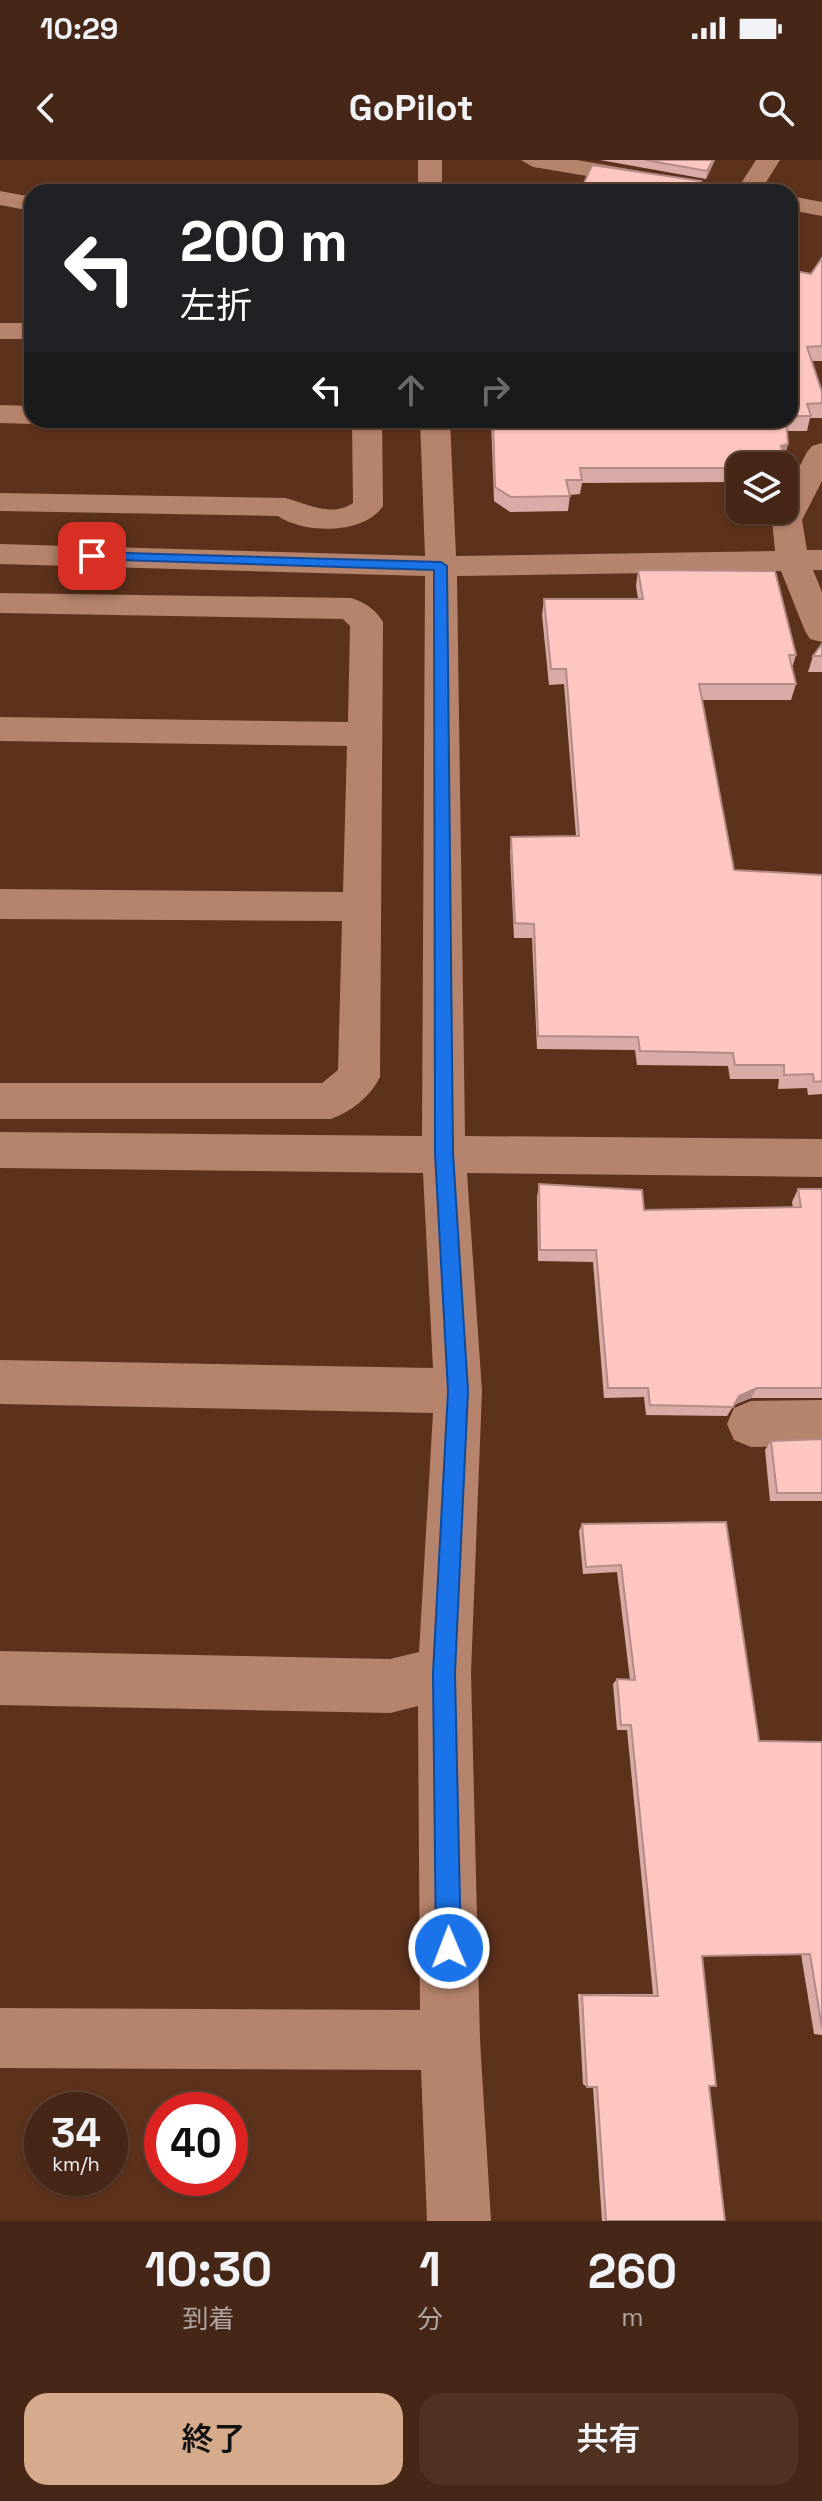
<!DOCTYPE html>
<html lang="ja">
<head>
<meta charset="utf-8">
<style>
  body { margin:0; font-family:"Space Grotesk","Noto Sans JP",sans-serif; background:#503223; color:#f1f3f6; height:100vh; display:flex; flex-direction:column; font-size:30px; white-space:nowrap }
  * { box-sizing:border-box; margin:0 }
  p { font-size:26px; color:#b0a5a1 }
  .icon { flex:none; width:44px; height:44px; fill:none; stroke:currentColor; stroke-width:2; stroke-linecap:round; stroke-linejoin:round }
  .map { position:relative; height:2061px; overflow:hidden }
  .drawer { display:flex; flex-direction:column; background:#462616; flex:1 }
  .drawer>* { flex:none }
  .guide { position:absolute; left:24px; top:24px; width:774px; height:244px; border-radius:24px; box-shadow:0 2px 6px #0004,0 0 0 2px #5e4335; background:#202124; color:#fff; overflow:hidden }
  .fabs { position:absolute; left:726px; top:292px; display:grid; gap:16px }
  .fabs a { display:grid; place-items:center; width:72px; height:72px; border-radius:16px; background:#462616; box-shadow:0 2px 6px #0004,0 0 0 2px #5e4335; font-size:40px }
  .speed { position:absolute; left:24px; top:1932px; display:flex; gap:16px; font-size:40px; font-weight:700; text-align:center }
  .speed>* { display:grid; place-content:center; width:104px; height:104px; border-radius:50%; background:#462616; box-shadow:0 2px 6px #0004,0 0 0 2px #5e4335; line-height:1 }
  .speed small { font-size:20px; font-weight:400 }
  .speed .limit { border:12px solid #d22; background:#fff; color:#111 }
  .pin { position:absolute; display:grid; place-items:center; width:68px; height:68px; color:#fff; margin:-34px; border-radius:16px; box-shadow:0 4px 12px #0006 }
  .me { position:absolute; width:88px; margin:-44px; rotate:359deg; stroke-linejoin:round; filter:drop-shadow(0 0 6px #0008) }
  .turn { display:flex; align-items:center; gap:28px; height:168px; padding:0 24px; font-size:36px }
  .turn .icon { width:104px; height:104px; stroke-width:2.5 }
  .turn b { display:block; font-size:56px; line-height:68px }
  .lanes { display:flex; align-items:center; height:76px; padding:0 24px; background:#0003; justify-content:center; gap:40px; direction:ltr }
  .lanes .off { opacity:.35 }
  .eta { display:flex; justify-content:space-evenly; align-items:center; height:136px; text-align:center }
  .eta b { font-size:48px; font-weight:600; line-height:56px }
  .action { display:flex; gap:16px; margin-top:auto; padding:16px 24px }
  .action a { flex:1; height:92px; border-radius:24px; background:#d6ab8b; color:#111; font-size:32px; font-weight:600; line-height:92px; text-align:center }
  .action a+a { background:#503223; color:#f1f3f6 }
  .status { display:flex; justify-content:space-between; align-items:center; height:56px; padding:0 40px; background:#462616; direction:ltr }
  .status svg { height:22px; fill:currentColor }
  header { display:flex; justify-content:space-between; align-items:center; height:104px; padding:0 24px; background:#462616; font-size:36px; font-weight:600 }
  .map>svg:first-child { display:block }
</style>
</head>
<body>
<div class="status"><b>10:29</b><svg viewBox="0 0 49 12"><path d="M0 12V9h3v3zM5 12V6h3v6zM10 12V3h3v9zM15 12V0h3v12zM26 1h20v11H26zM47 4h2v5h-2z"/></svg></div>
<header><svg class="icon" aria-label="back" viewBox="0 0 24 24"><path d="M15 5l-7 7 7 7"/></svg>GoPilot<svg class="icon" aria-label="search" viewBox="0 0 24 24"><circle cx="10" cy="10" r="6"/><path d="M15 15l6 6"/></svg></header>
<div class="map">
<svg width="822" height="2061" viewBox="0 0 822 2061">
  <rect width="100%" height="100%" fill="#5d321d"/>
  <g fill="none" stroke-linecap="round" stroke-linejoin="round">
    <g fill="#b6836d" fill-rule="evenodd">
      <rect x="418" y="0" width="24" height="32"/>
      <path d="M521,0H577L738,28L756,0H780L760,32H684L533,7Z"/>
      <path d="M0,31L32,37V51L0,45Z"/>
      <path d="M790,36L822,42V56L790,50Z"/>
      <rect x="0" y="163" width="32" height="16"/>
      <path d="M0,245L32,246V260H43L32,264L0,263Z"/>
      <path d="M352,260H382L383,346C364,375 304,374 278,356L0,351V333L285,338C306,343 331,358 353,343Z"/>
      <path d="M420,260H450L456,396L775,391L772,360L777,350H784V336L807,292L812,286L822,283V321L802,360L807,390H822V410H813L822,432V482L810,479L805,471L781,411L457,416L465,976L822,979V1017L467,1013L482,1231L471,1513L480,1880L491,2061H427L421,1910L0,1908V1848L420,1850L418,1546L390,1553L0,1545V1491L390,1499L419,1492L433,1253L0,1244V1200L433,1208L423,1013L0,1008V972L422,976L425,416L0,404V384L425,396Z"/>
      <path d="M0,433L351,438C365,442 376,450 383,462L380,917C370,937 352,951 331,959H0V923H322L338,910L342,761L0,759V729L343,732L347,586L0,581V557L348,562L350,466L343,459L0,453Z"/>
      <path d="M822,1240V1286L751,1287L734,1280L727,1264L734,1248L751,1241Z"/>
    </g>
  </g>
  <g fill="#daaaa6">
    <path d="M600,0H715L706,19Z"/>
    <path d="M822,98V201H812L822,232V258H810L807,271H786L788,284L784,298L786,303L784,309V306H740V318H731L730,322L582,323L580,334L570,335L568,351L510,352L494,341L491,260H790V110L811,114Z"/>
    <path d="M638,410L796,495L792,508L796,524L791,540H702L734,710L822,715V934L808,935L807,928L778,929L779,919H730L728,906L637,905L635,890L537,889L532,778H514L510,692L511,677L576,676L564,524L549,525L542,455L544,439H638L636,426Z"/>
    <path d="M822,484V512H808L813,496Z"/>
    <path d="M539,1024L644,1050L793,1048L792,1042L798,1029H822V1238H751L734,1245L727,1256L646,1255L644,1237L604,1238L593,1102L538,1101L537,1037Z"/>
    <path d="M822,1279V1341H770L765,1290L771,1281Z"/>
    <path d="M726,1362L759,1581L822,1582V1875L814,1874L801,1794L702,1796L709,1926L725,2061H602L593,1927H587L583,1924L578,1834H653L627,1570H617L613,1524L617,1519L630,1520L617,1412L583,1414L579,1371L582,1364Z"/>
  </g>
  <g fill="#b28b87">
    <path d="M713,0H715L706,19L707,11Z"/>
    <path d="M788,284L784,299L781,286Z"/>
    <path d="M757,1228L751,1238L733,1245L739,1236Z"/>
  </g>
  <g fill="#fec6c1" stroke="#b28b87" stroke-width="2">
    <path d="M645,0H713L707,11Z"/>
    <path d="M592,5L701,21L695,32H580Z"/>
    <path d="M822,98V186L807,187L822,232V243L807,244L811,256H790V110L811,114Z"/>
    <path d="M493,260H786L788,284L781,286L786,303L732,304L733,308H580L582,320H566L570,336L511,337L495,327Z"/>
    <path d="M638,410L775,411L796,495H789L796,524H699L734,710L822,715V921L814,922L813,914L784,915V905H735L733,893L640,891L638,877L538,876L534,764L515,763L511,677L579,676L566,509H551L544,439H643Z"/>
    <path d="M822,484V496H813Z"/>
    <path d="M539,1024L642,1030L644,1050L801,1047L798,1029H822V1228H757L739,1236L733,1247L650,1245L648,1228H608L596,1090H540Z"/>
    <path d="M822,1279V1333H777L771,1281Z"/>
    <path d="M726,1362L759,1581L822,1582V1868L810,1794L702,1796L716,1926H709L725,2061H606L597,1927H587L582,1835L658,1836L631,1565H621L617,1519L635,1520L621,1405L586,1407L582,1364Z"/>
  </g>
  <path fill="#1a73e8" stroke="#114b97" stroke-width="2" d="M92,392L441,402L447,406L453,993L468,1231L455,1513L461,1788L457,1797L449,1800L440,1797L436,1788L433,1513L448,1231L435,993L434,410L88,399V394Z"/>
</svg>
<div class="fabs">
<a><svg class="icon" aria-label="layers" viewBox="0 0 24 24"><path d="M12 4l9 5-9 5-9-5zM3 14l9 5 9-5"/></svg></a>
</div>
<div class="speed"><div>34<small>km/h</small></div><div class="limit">40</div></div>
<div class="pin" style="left:92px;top:396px;background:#d93025"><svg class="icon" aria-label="arrive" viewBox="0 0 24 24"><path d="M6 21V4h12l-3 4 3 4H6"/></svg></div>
<svg class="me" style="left:449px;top:1788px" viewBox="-20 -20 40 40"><circle r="17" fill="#1a73e8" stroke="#fff" stroke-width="3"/><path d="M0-11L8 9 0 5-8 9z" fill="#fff"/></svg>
<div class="guide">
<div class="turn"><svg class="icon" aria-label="left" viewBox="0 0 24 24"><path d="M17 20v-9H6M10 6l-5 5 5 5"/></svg><div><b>200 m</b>左折</div></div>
<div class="lanes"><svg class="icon" aria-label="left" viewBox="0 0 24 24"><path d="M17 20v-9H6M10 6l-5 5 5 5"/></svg><svg class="icon off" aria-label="ahead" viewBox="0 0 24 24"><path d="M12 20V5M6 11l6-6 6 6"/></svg><svg class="icon off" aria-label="right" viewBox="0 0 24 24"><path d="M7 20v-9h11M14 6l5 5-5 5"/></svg></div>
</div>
</div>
<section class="drawer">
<div class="eta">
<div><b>10:30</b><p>到着</p></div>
<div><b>1</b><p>分</p></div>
<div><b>260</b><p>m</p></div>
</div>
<div class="action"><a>終了</a><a>共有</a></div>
</section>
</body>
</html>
